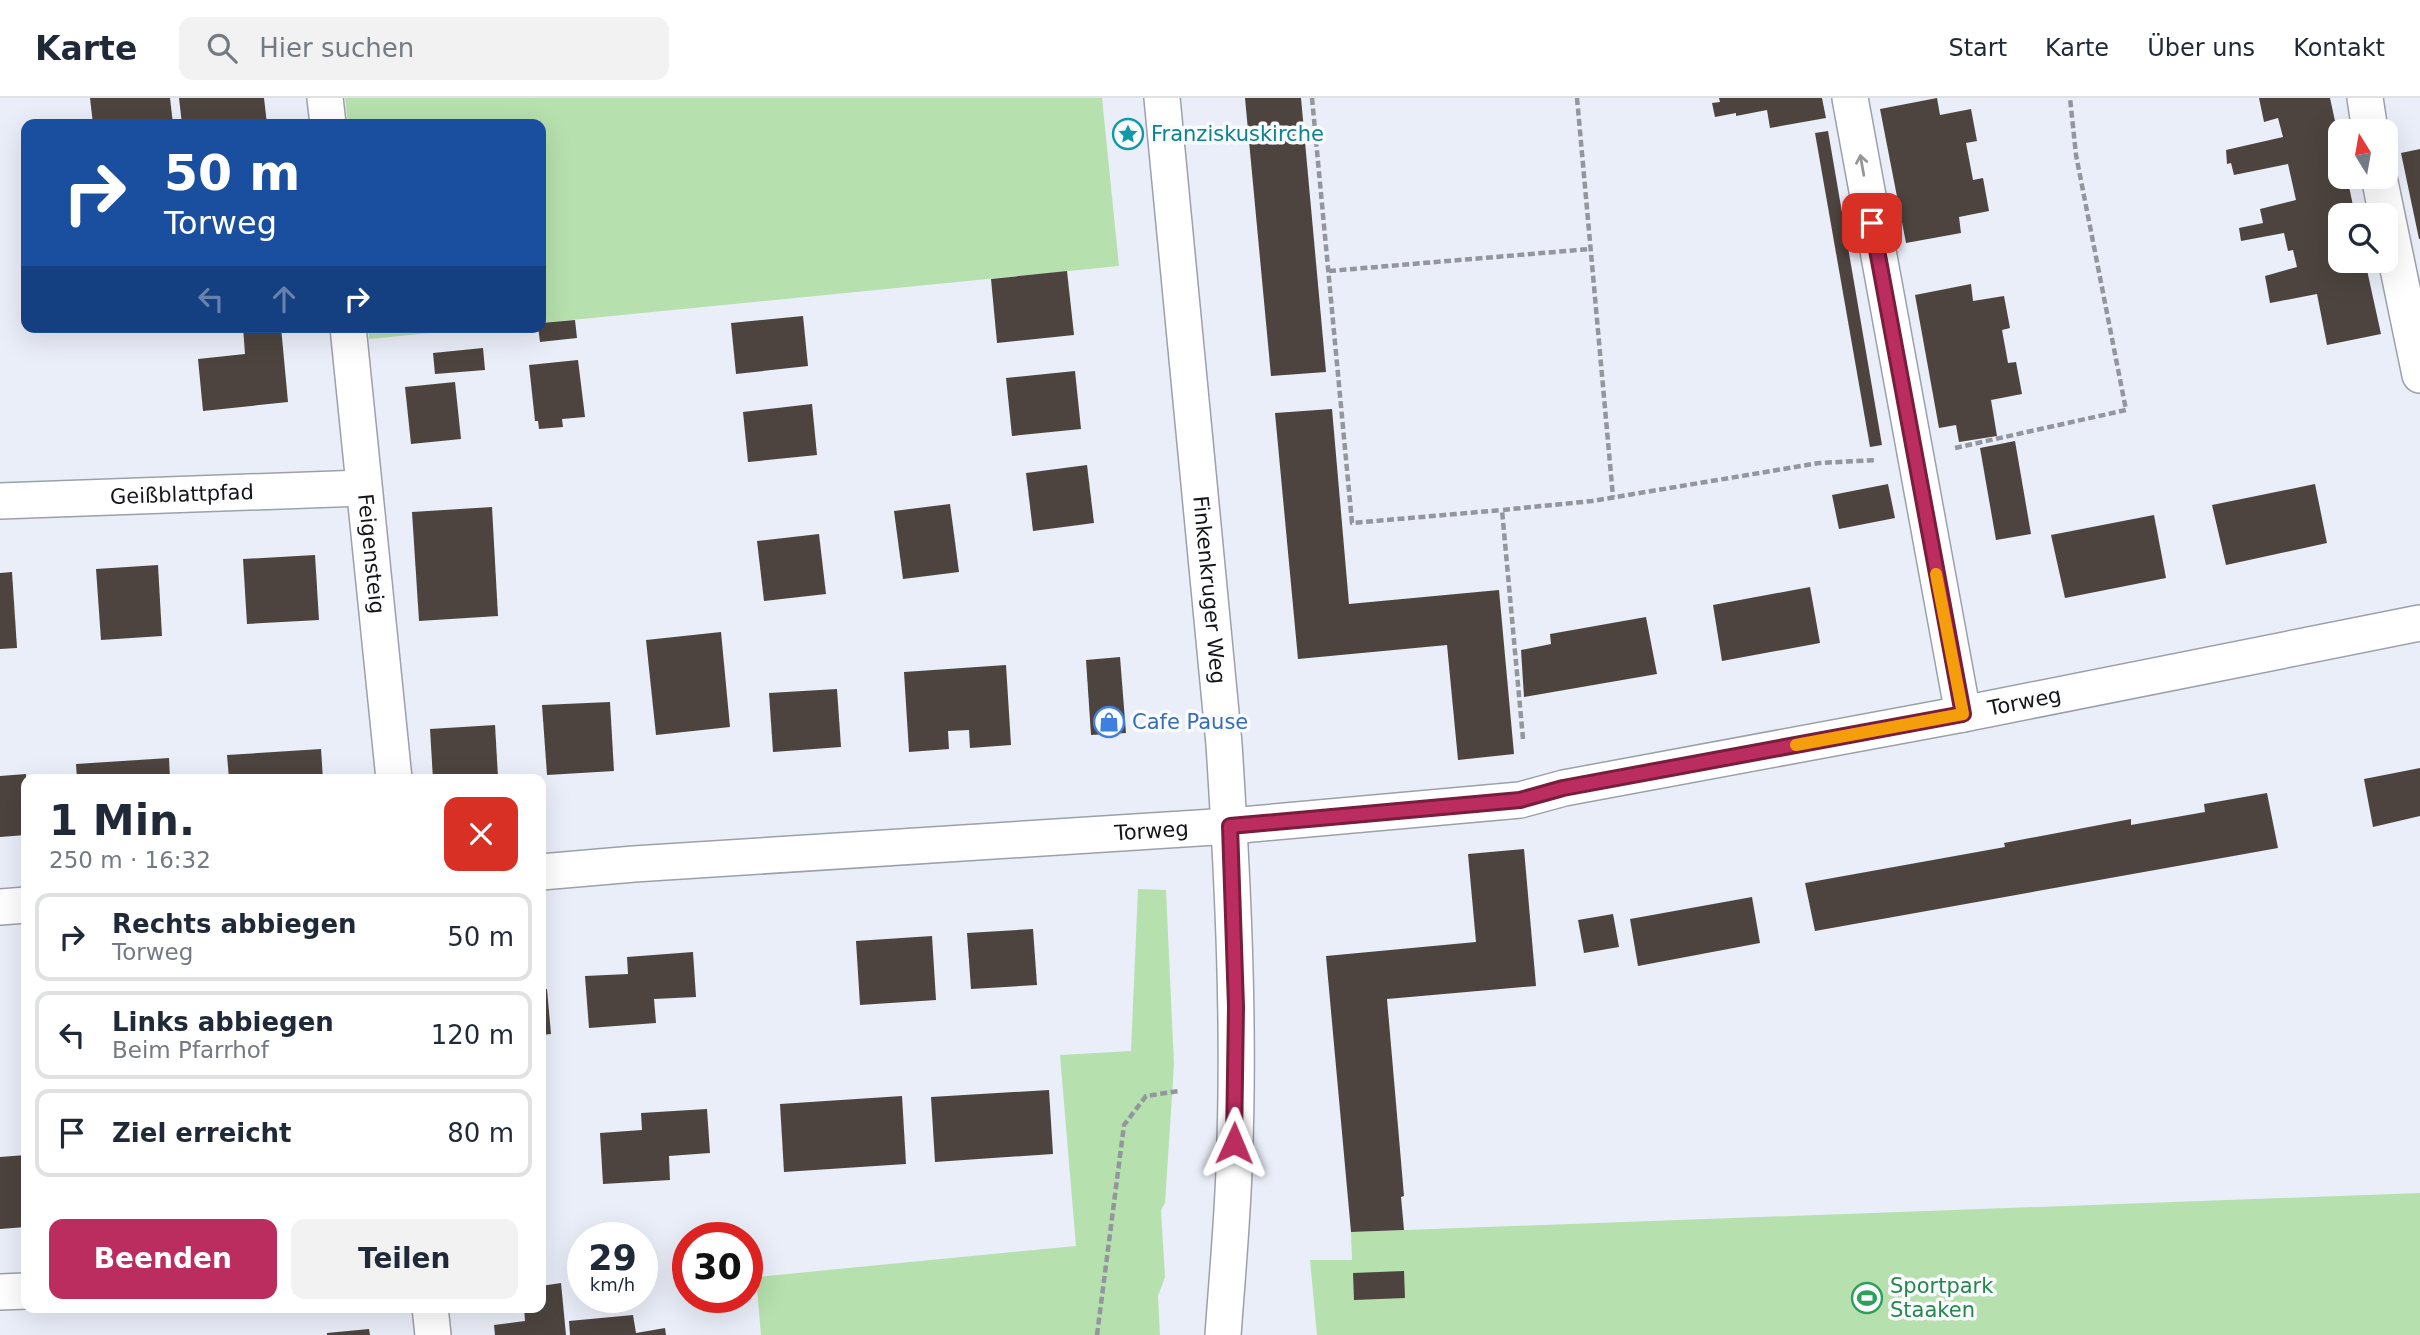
<!DOCTYPE html>
<html lang="de">
<head>
<meta charset="utf-8">
<style>
  body { margin:0; font-family:"DejaVu Sans",sans-serif; background:#f2f2f3; color:#1f2937; height:100vh; display:flex; flex-direction:column; font-size:26px; white-space:nowrap }
  * { box-sizing:border-box; margin:0 }
  p { font-size:23px; color:#747a83 }
  .icon { flex:none; width:38px; height:38px; fill:none; stroke:currentColor; stroke-width:2; stroke-linecap:round; stroke-linejoin:round }
  .map { position:relative; flex:1; overflow:hidden }
  .details { position:absolute; left:21px; top:676px; width:525px; height:539px; display:flex; flex-direction:column; background:#fff; border-radius:14px; box-shadow:0 7px 28px #0002 }
  .details>* { flex:none }
  .banner { position:absolute; left:21px; top:21px; width:525px; height:214px; border-radius:14px; box-shadow:0 7px 28px #0002; background:#1a4fa0; color:#fff; overflow:hidden }
  .needle { width:46px; rotate:349deg }
  .buttons { position:absolute; left:2328px; top:21px; display:grid; gap:14px }
  .buttons a { display:grid; place-items:center; width:70px; height:70px; border-radius:14px; background:#fff; box-shadow:0 7px 28px #0002; font-size:35px }
  .speed { position:absolute; left:567px; top:1124px; display:flex; gap:14px; font-size:35px; font-weight:700; text-align:center }
  .speed>* { display:grid; place-content:center; width:91px; height:91px; border-radius:50%; background:#fff; box-shadow:0 7px 28px #0002; line-height:1 }
  .speed small { font-size:18px; font-weight:400 }
  .speed .limit { border:10px solid #d22; background:#fff; color:#111 }
  .pin { position:absolute; display:grid; place-items:center; width:60px; height:60px; color:#fff; margin:-30px; border-radius:14px; box-shadow:0 4px 10px #0006 }
  .me { position:absolute; width:77px; margin:-38px; rotate:1deg; stroke-linejoin:round; filter:drop-shadow(0 0 5px #0008) }
  .turn { display:flex; align-items:center; gap:24px; height:147px; padding:0 28px; font-size:32px }
  .turn .icon { width:91px; height:91px; stroke-width:2.5 }
  .turn b { display:block; font-size:49px; line-height:60px }
  .lanes { display:flex; align-items:center; height:66px; padding:0 28px; background:#0003; justify-content:center; gap:35px; direction:ltr }
  .lanes .off { opacity:.35 }
  .round { display:grid; place-items:center; flex:none; width:74px; height:74px; border-radius:14px; background:#f2f2f3 }
  .overview { display:flex; align-items:center; justify-content:space-between; height:119px; padding:0 28px }
  h1 { font-size:42px; font-weight:700; line-height:52px }
  .button { display:flex; gap:14px; margin-top:auto; padding:14px 28px }
  .button a { flex:1; height:80px; border-radius:14px; background:#ba2d5e; color:#fff; font-size:28px; font-weight:700; line-height:80px; text-align:center }
  .button a+a { background:#f2f2f3; color:#1f2937 }
  ul { padding:0; list-style:none }
  li { display:flex; align-items:center; gap:21px; height:88px; margin:0 14px 10px; padding:0 14px; border:4px solid #e0e1e3; border-radius:14px }
  li div { flex:1 }
  li b { display:block; font-size:26px }
  li em { font-style:normal }
  header { display:flex; align-items:center; gap:42px; box-sizing:border-box; height:98px; padding:0 35px; background:#fff; border-bottom:2px solid #e0e1e3 }
  header strong { font-size:33px }
  nav { display:flex; gap:38px; margin-inline-start:auto; font-size:24px }
  .search { width:490px; height:63px; background:#f2f2f3; display:flex; align-items:center; gap:18px; box-sizing:border-box; padding:0 24px; border-radius:14px; color:#747a83; font-size:26px }
  .map>svg:first-child { display:block }
</style>
</head>
<body>
<header>
<strong>Karte</strong>
<div class="search"><svg class="icon" aria-label="search" viewBox="0 0 24 24"><circle cx="10" cy="10" r="6"/><path d="M15 15l6 6"/></svg>Hier suchen</div>
<nav><a>Start</a><a>Karte</a><a>Über uns</a><a>Kontakt</a></nav>
</header>
<div class="map">
<svg width="2420" height="1237" viewBox="0 0 2420 1237">
  <rect width="100%" height="100%" fill="#eaeef8"/>
  <g fill="#b6e0ae">
    <path d="M345,0H1102L1119,168L541,225V26H348Z"/>
    <path d="M368,229H492L369,241Z"/>
    <path d="M1138,791L1166,792L1174,967L1165,1105L1161,1112L1165,1179L1158,1198L1160,1237H761L756,1179L1076,1148L1060,957L1131,953Z"/>
    <path d="M2420,1095V1237H1317L1310,1162H1352L1351,1134Z"/>
  </g>
  <g fill="#4d443f">
    <path d="M90,0H170L173,26H93Z"/>
    <path d="M179,0H264L267,26H182Z"/>
    <path d="M1245,0H1301L1326,274L1271,278Z"/>
    <path d="M1719,0H1822L1826,20L1770,30L1767,12L1736,18V15L1715,19L1712,5L1720,4Z"/>
    <path d="M1937,0L1940,17L1971,11L1977,43L1966,45L1973,82L1983,80L1989,113L1959,119L1961,135L1906,145L1880,11Z"/>
    <path d="M2259,0H2330L2340,46V79H2347L2355,117H2340V163H2365L2381,236L2327,247L2317,196L2270,205L2265,178L2297,169L2293,152L2288,153L2284,135L2241,143L2239,130L2263,125L2260,111L2296,102L2288,66L2234,77L2231,65L2227,66L2226,52L2283,39L2278,20L2264,24Z"/>
    <path d="M1828,33L1882,347L1870,349L1815,35Z"/>
    <path d="M2420,51V141H2419L2401,55Z"/>
    <path d="M1067,173L1074,237L997,245L991,181Z"/>
    <path d="M1971,186L1973,203L2004,198L2010,230L2002,232L2008,265L2016,264L2022,296L1991,302L1997,338L1959,344L1956,327L1939,330L1915,197Z"/>
    <path d="M803,218L808,268L736,276L731,225Z"/>
    <path d="M575,222L577,240L540,244L538,229H541V225Z"/>
    <path d="M243,229H281L288,304L203,313L198,261L245,256Z"/>
    <path d="M483,250L485,272L435,276L433,255Z"/>
    <path d="M578,262L585,319L562,321L563,329L539,331L538,323H535L529,267Z"/>
    <path d="M1075,273L1081,331L1012,338L1006,280Z"/>
    <path d="M455,284L461,341L411,346L405,289Z"/>
    <path d="M812,306L817,357L748,364L743,314Z"/>
    <path d="M1332,311L1349,506L1499,492L1514,656L1458,662L1447,547L1298,561L1275,315Z"/>
    <path d="M2015,343L2031,436L1996,442L1980,350Z"/>
    <path d="M1087,367L1094,425L1033,433L1026,375Z"/>
    <path d="M1888,386L1895,420L1839,431L1832,397Z"/>
    <path d="M2315,386L2327,445L2226,467L2212,407Z"/>
    <path d="M950,406L959,474L903,481L894,413Z"/>
    <path d="M492,409L498,518L419,523L412,414Z"/>
    <path d="M2154,417L2166,480L2065,500L2051,437Z"/>
    <path d="M819,436L826,496L764,503L757,443Z"/>
    <path d="M315,457L319,522L247,526L243,461Z"/>
    <path d="M158,467L162,538L101,542L96,471Z"/>
    <path d="M12,474L17,550L0,551V475Z"/>
    <path d="M1810,489L1820,545L1722,563L1713,507Z"/>
    <path d="M1646,519L1657,576L1524,599L1521,552L1551,546L1550,536Z"/>
    <path d="M721,534L730,629L656,637L646,542Z"/>
    <path d="M1120,559L1126,635L1091,637L1086,562Z"/>
    <path d="M1006,567L1011,647L970,650L969,632L948,633L949,651L909,654L904,574Z"/>
    <path d="M837,591L841,649L773,654L769,595Z"/>
    <path d="M610,604L614,673L547,677L542,607Z"/>
    <path d="M495,627L498,679L433,681L430,631Z"/>
    <path d="M321,651L323,681H229L227,657Z"/>
    <path d="M169,660L170,681H77L76,666Z"/>
    <path d="M2420,670V718L2373,729L2364,681Z"/>
    <path d="M26,676V737L0,739V678Z"/>
    <path d="M2267,695L2278,750L1815,833L1805,785L2005,749L2004,745L2131,721V727L2205,714L2204,706Z"/>
    <path d="M1524,751L1536,888L1387,901L1404,1098L1401,1099L1404,1132L1351,1134L1326,858L1476,844L1468,756Z"/>
    <path d="M1752,799L1760,845L1638,868L1630,821Z"/>
    <path d="M1613,816L1619,849L1584,855L1578,822Z"/>
    <path d="M1033,831L1037,887L971,891L967,835Z"/>
    <path d="M932,838L936,902L860,907L856,843Z"/>
    <path d="M693,854L696,899L654,901L656,925L589,930L585,878L628,876L627,859Z"/>
    <path d="M547,891L551,936L541,937V892Z"/>
    <path d="M1049,992L1053,1056L935,1064L931,999Z"/>
    <path d="M902,998L906,1066L784,1074L780,1006Z"/>
    <path d="M707,1011L710,1055L669,1058L670,1082L603,1086L600,1035L642,1032L641,1015Z"/>
    <path d="M26,1057V1129L0,1131V1059Z"/>
    <path d="M1404,1173L1405,1200L1354,1202L1353,1175Z"/>
    <path d="M561,1185L566,1237H495L494,1227L525,1223L524,1209H541V1188Z"/>
    <path d="M633,1217L636,1235L665,1230L666,1237H570L569,1223Z"/>
    <path d="M369,1231L370,1237H327V1235Z"/>
  </g>
  <g fill="none" stroke-linecap="round" stroke-linejoin="round">
    <g stroke="#9ca0aa" stroke-width="38">
      <g id="street">
        <path d="M325,0L328,26"/>
        <path id="s1" d="M1162,0L1224,646C1233,787 1240,930 1234,1072C1232,1127 1227,1182 1223,1237"/>
        <path d="M1850,0L1963,616"/>
        <path d="M2365,0L2370,33"/>
        <path d="M2379,79L2420,277"/>
        <path id="s2" d="M348,229L394,681"/>
        <path id="s3" d="M0,403L363,390"/>
        <path id="s4" d="M541,774L634,766L1230,728L1520,702L1564,690L1963,616L2420,525"/>
        <path d="M0,809L26,807"/>
        <path d="M0,1194L26,1193"/>
        <path d="M430,1209L433,1237"/>
      </g>
    </g>
    <g stroke="#93969d" stroke-width="4.5" stroke-dasharray="7 3.5" stroke-linecap="butt">
      <path d="M1312,0L1352,425L1502,412"/>
      <path d="M1577,0L1613,399"/>
      <path d="M1329,173L1590,151"/>
      <path d="M1955,350L2126,312L2076,57L2070,0"/>
      <path d="M1523,641L1502,412L1592,403L1819,365L1877,362"/>
      <path d="M1097,1237L1124,1027L1146,998L1179,993"/>
    </g>
    <use href="#street" stroke="#fff" stroke-width="35"/>
  </g>
  <defs><path id="oneway-shaft" d="M-6 0H5M1.5-3L5.5 0L1.5 3" fill="none" stroke-width="1.6" stroke-linecap="round" stroke-linejoin="round" transform="scale(1.75)"/></defs>
  <use stroke="#959697" href="#oneway-shaft" transform="translate(1862 67) rotate(-100)"/>
  <g fill="none" stroke-linecap="round" stroke-linejoin="round">
    <g stroke="#791d3d" stroke-width="18">
      <path id="route" d="M1234,1045L1236,909L1230,728L1520,702L1563,690L1963,616L1872,125"/>
    </g>
    <use href="#route" stroke="#ba2d5e" stroke-width="12"/>
    <path stroke="#f59e0b" stroke-width="12" d="M1796,647L1963,616L1936,476"/>
  </g>
  <defs>
    <g id="sight-ring" transform="scale(1.575)"><circle r="9.5" fill="#fafbfd" stroke="#0f9aa8" stroke-width="1.5"/><path d="M0-6L1.8-2.2L6-1.7L2.9 1.2L3.7 5.4L0 3.3L-3.7 5.4L-2.9 1.2L-6-1.7L-1.8-2.2Z" fill="#0f9aa8"/></g>
    <g id="shop-ring" transform="scale(1.575)"><circle r="9.5" fill="#fafbfd" stroke="#3f7fe0" stroke-width="1.5"/><path d="M-5-2.5h2.3a2.7 3.5 0 0 1 5.4 0H5L5.5 6h-11ZM-1.5-2.5h3a1.5 2.3 0 0 0-3 0Z" fill="#3f7fe0"/></g>
    <g id="stadium-ring" transform="scale(1.575)"><circle r="9.5" fill="#fafbfd" stroke="#2e9e5b" stroke-width="1.5"/><path d="M0-5a6.5 5 0 1 0 0 10a6.5 5 0 1 0 0-10ZM-3.5-1.8h7v3.6h-7Z" fill="#2e9e5b"/></g>
  </defs>
  <g fill-rule="evenodd">
    <use href="#sight-ring" x="1128" y="36"/>
    <use href="#shop-ring" x="1109" y="624"/>
    <use href="#stadium-ring" x="1867" y="1200"/>
  </g>
  <g text-anchor="middle" dominant-baseline="central" stroke-width="7" stroke-linejoin="round" paint-order="stroke">
    <g font-size="21" fill="#0d838f" stroke="#fafbfd" text-anchor="start">
      <text x="1151" y="36">Franziskuskirche</text>
    </g>
    <g font-size="21" fill="#131518" stroke="#fafbfd">
      <text stroke="none"><textPath href="#s3" startOffset="182">Geißblattpfad</textPath></text>
      <text stroke="none"><textPath href="#s2" startOffset="228">Feigensteig</textPath></text>
      <text stroke="none"><textPath href="#s1" startOffset="494">Finkenkruger Weg</textPath></text>
      <text stroke="none"><textPath href="#s4" startOffset="1496">Torweg</textPath></text>
      <text stroke="none"><textPath href="#s4" startOffset="612">Torweg</textPath></text>
    </g>
    <g font-size="21" fill="#366cbe" stroke="#fafbfd" text-anchor="start">
      <text x="1132" y="624">Cafe Pause</text>
    </g>
    <g font-size="21" fill="#27864d" stroke="#fafbfd" text-anchor="start">
      <text x="1890" y="1188">Sportpark<tspan x="1890" dy="24">Staaken</tspan></text>
    </g>
  </g>
</svg>
<div class="buttons">
<a><svg class="needle" viewBox="-14 -14 28 28"><path d="M0-13l5 13h-10z" fill="#e53935"/><path d="M0 13l5-13h-10z" fill="#747a83"/></svg></a>
<a><svg class="icon" aria-label="search" viewBox="0 0 24 24"><circle cx="10" cy="10" r="6"/><path d="M15 15l6 6"/></svg></a>
</div>
<div class="speed"><div>29<small>km/h</small></div><div class="limit">30</div></div>
<div class="pin" style="left:1872px;top:125px;background:#d93025"><svg class="icon" aria-label="arrive" viewBox="0 0 24 24"><path d="M6 21V4h12l-3 4 3 4H6"/></svg></div>
<svg class="me" style="left:1234px;top:1045px" viewBox="-20 -20 40 40"><path d="M0-17L14 15 0 8-14 15z" fill="#ba2d5e" stroke="#fff" stroke-width="4"/></svg>
<div class="banner">
<div class="turn"><svg class="icon" aria-label="right" viewBox="0 0 24 24"><path d="M7 20v-9h11M14 6l5 5-5 5"/></svg><div><b>50 m</b>Torweg</div></div>
<div class="lanes"><svg class="icon off" aria-label="left" viewBox="0 0 24 24"><path d="M17 20v-9H6M10 6l-5 5 5 5"/></svg><svg class="icon off" aria-label="ahead" viewBox="0 0 24 24"><path d="M12 20V5M6 11l6-6 6 6"/></svg><svg class="icon" aria-label="right" viewBox="0 0 24 24"><path d="M7 20v-9h11M14 6l5 5-5 5"/></svg></div>
</div>
<section class="details">
<div class="overview"><div><h1>1 Min.</h1><p>250 m · 16:32</p></div><a class="round" style="background:#d93025;color:#fff"><svg class="icon" aria-label="close" viewBox="0 0 24 24"><path d="M6 6l12 12M18 6L6 18"/></svg></a></div>
<ul>
<li><svg class="icon" aria-label="right" viewBox="0 0 24 24"><path d="M7 20v-9h11M14 6l5 5-5 5"/></svg><div><b>Rechts abbiegen</b><p>Torweg</p></div><em>50 m</em></li>
<li><svg class="icon" aria-label="left" viewBox="0 0 24 24"><path d="M17 20v-9H6M10 6l-5 5 5 5"/></svg><div><b>Links abbiegen</b><p>Beim Pfarrhof</p></div><em>120 m</em></li>
<li><svg class="icon" aria-label="arrive" viewBox="0 0 24 24"><path d="M6 21V4h12l-3 4 3 4H6"/></svg><div><b>Ziel erreicht</b></div><em>80 m</em></li>
</ul>
<div class="button"><a>Beenden</a><a>Teilen</a></div>
</section>
</div>
</body>
</html>
